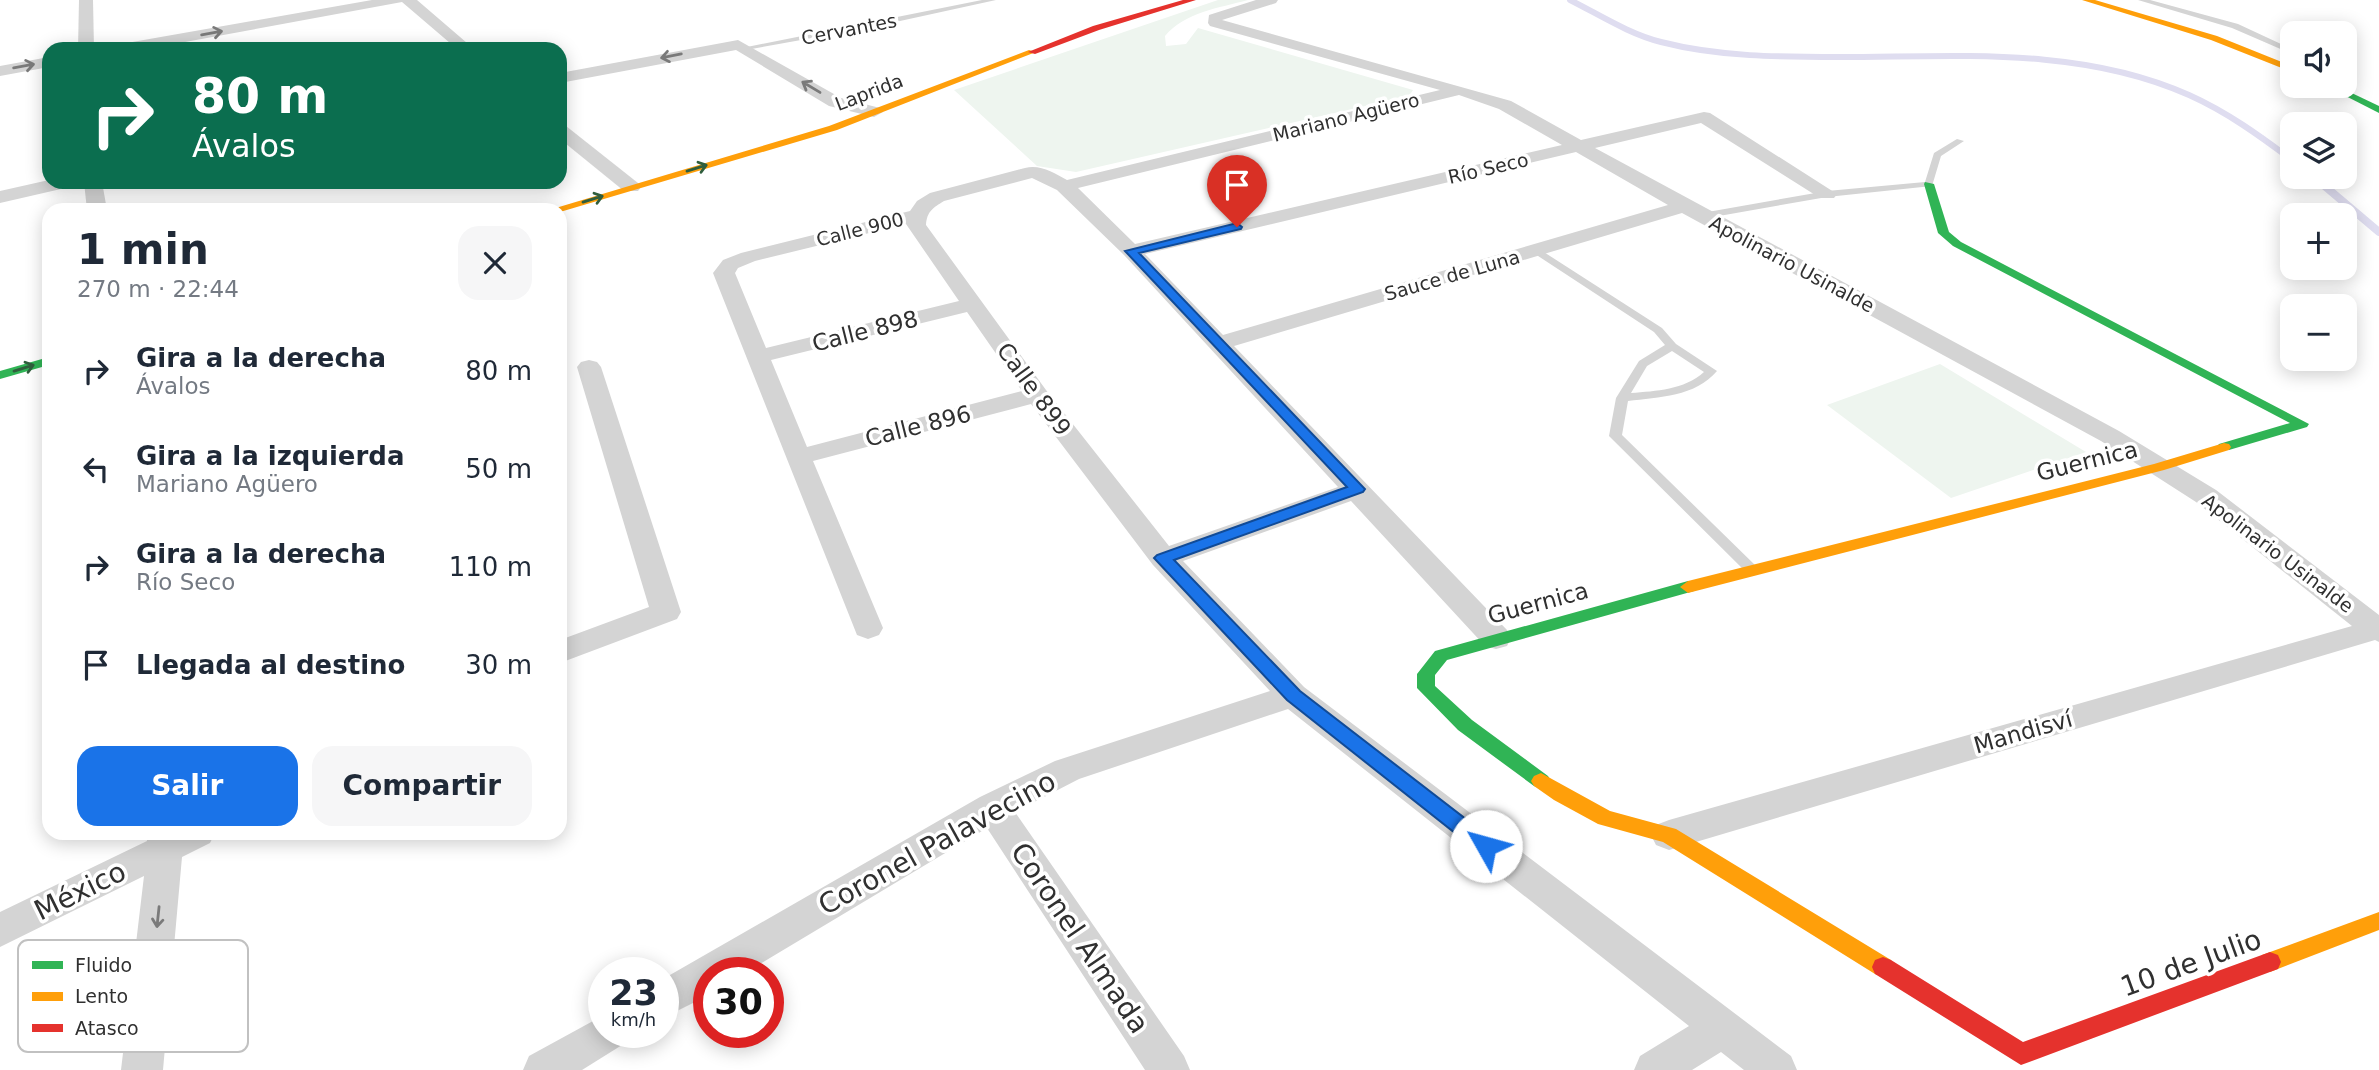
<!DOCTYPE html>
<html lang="es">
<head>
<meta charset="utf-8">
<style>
  body { margin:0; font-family:"DejaVu Sans",sans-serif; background:#f6f6f7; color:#1f2937; height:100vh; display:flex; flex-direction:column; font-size:26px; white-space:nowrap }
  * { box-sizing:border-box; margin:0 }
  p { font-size:23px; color:#747a83 }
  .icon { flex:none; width:38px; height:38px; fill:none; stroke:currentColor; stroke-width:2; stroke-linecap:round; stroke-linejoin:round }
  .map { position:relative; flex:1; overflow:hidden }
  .drawer { position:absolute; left:42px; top:203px; width:525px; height:637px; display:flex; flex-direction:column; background:#fff; border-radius:21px; box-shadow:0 4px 18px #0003 }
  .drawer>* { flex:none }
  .banner { position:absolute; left:42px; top:42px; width:525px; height:147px; border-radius:21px; box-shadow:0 4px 18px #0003; background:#0b6e4f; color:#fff; overflow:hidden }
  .controls { position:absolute; left:2280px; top:21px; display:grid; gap:14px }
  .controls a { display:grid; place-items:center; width:77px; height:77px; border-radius:14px; background:#fff; box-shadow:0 4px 18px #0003; font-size:35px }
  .speed { position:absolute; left:588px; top:957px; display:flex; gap:14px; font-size:35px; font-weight:700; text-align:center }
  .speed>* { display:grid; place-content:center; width:91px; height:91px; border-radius:50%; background:#fff; box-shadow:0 4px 18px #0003; line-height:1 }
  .speed small { font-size:18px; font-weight:400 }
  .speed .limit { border:10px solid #d22; background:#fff; color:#111 }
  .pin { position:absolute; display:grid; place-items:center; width:60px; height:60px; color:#fff; margin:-72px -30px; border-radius:50% 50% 50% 0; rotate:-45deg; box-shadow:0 0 7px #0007 }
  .pin .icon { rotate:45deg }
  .me { position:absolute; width:77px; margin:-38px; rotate:308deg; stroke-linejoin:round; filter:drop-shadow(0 0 5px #0008) }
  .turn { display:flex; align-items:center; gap:24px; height:147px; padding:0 35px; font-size:32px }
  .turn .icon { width:91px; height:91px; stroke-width:2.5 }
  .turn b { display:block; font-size:49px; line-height:60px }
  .round { display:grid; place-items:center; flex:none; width:74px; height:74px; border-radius:21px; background:#f6f6f7 }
  .head { display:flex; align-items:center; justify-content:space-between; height:119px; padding:0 35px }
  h1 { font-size:42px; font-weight:700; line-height:52px }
  .cta { display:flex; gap:14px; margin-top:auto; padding:14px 35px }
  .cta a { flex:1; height:80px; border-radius:21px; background:#1a73e8; color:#fff; font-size:28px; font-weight:700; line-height:80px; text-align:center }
  .cta a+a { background:#f6f6f7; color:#1f2937 }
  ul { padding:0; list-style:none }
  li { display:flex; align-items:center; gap:21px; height:98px; padding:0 35px }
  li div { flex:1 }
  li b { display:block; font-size:26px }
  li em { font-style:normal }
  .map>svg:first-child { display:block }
</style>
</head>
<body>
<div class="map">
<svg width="2379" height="1070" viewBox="0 0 2379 1070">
  <rect width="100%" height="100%" fill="#fff"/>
  <g fill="#eef5ef">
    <path d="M1218,0H1248C1219,8 1185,12 1165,36L1166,46L1186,44L1198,28L1413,90L1409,96L1076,172L1037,166L954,90Z"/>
    <path d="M1940,364L2086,452L1951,498L1827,405Z"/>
  </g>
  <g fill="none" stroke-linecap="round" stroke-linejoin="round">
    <path stroke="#dfddf0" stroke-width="6" d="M1570,0C1600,15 1629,34 1661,42C1719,57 1780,57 1840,57C1956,57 2080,46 2189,95C2227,112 2260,136 2292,160"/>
    <path stroke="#dfddf0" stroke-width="8" d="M2314,177L2379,232"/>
    <g fill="#d4d4d4" fill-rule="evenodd">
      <path d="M982,0H996L868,28L746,50L742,48Z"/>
      <path d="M2138,0H2150L2238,24L2292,49V54L2232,28Z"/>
      <path d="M1957,139L1964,141L1941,156L1932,186L1827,197L1702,219L1697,216L1702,213L1827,191L1925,182L1934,153Z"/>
      <path d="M1536,247L1662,328L1676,344L1717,371C1695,397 1659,397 1628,401L1622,435L1757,567L1759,570L1757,573H1747L1609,436L1616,398L1639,361L1665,345L1654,332L1532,252L1531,250ZM1672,351L1704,372C1684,390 1656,391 1631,393L1647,366Z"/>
    </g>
    <g fill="#d4d4d4" fill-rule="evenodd">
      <path d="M79,0H93L94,49H78Z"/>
      <path d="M372,0H417L474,49H457L402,2L147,49H113L121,44Z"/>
      <path d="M1256,0H1278L1276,3L1222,20L1511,101L1581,140L1704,112L1710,113L1837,194L1834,198H1820L1701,123L1595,148L2119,431L2216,490L2379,615V642L2375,640L1669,850L1656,845L1651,835L1656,825L1669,820L2352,626L2196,502L2101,441L1682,213L1234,346L1507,630L1511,638L1507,646L1496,649L1485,646L1351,501L1183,561L1304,687L1791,1056L1797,1070H1744L1721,1052L1692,1070H1634L1640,1056L1689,1026L1288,709L1079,779L1015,812L1184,1056L1190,1070H1145L987,828L745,973H709V995L663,1018V979L980,797L1055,761L1270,691L1153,565L1031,404L813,461L883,628L879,635L868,639L857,635L713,273L723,260L741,253L910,211L917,201L930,193L1025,168C1040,164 1054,173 1067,180L1440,90L1210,26L1208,23L1209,15ZM1459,95L1499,109L1562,145L1135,244L1078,188ZM1576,152L1668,205L1223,335L1145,254ZM1032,178L1057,190L1124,255L1338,487L1169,546L1046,390L926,225C927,211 933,208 944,201ZM906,224L959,301L766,348L735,273L738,268L755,261ZM967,312L1022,391L807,447L771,360Z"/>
      <path d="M738,40L841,98L880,108L883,112L874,117L829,106L736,50L560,83V73Z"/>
      <path d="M49,57V67L0,76V66Z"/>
      <path d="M560,125L566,126L638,183L641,187L638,191H624L560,139Z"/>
      <path d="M49,180L76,182L74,186L0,203V191Z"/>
      <path d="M84,182H102L107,210H87Z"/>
      <path d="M589,360L597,362L601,367L681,612L677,619L560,663V640L649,607L577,367L581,362Z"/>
      <path d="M146,833H215L210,843L182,857L163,1070H121L144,876L0,947V912L147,841Z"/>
      <path d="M604,1015V1032H628L622,1045L582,1070H523L529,1056Z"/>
    </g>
    <g fill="#30b455" fill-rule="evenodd">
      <path d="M2326,86H2337L2379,106V113Z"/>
      <path d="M1925,182L1934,184L1949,232L1961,242L2309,424L2307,427L2229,450H2219L2217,447L2219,444L2290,423L1953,246L1938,233L1924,184Z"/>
      <path d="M49,357V365L0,379V371Z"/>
      <path d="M1688,581L1696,587L1694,591L1447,660L1435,675V686L1472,720L1548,776L1551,781L1548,786L1541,789L1534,786L1458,730L1417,688V674L1435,651Z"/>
    </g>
    <g fill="#ff9f0a" fill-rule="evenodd">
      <path d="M2082,0H2095L2217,36L2292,66V72L2211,40Z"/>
      <path d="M1029,50L1036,52L837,130L560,212V210H549L829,126Z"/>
      <path d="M2224,443L2229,444L2231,447L2229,450L2164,470L1688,593L1680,587L1688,581L2154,464Z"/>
      <path d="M1541,773L1610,811L1676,829L1891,960L1894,967L1891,974L1883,977L1875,974L1663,842L1598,824L1554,800L1534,786L1531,781L1534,776Z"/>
      <path d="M2379,912V930L2270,972L2262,969L2259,962L2262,955Z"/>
    </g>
    <g fill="#e5322d" fill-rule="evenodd">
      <path d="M1183,0H1196L1099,30L1035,54L1028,52L1093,26Z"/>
      <path d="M2270,952L2278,955L2281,962L2278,969L2021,1065L1875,974L1872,967L1875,960L1883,957L1891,960L2023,1042Z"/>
    </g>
  </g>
  <defs><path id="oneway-shaft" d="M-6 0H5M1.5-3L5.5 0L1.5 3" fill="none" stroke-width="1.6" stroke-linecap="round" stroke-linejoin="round" transform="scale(1.75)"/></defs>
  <g stroke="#7a7a7a">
    <use href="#oneway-shaft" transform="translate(212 33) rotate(-10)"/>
    <use href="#oneway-shaft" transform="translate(671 56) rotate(169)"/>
    <use href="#oneway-shaft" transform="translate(24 66) rotate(-10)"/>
    <use href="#oneway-shaft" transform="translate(811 87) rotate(-149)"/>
    <use href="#oneway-shaft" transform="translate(158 917) rotate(96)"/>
  </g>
  <g stroke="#305e3d">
    <use href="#oneway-shaft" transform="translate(697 168) rotate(-17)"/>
    <use href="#oneway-shaft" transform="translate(593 199) rotate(-17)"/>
    <use href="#oneway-shaft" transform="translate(24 368) rotate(-17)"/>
  </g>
  <path fill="#1a73e8" stroke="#114b97" stroke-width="2" d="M1237,223L1242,227L1241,229L1139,253L1365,489L1363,492L1174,560L1300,691L1493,840L1496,846L1493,852L1486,854L1479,852L1287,700L1154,558L1157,555L1347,487L1125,251Z"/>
  <g text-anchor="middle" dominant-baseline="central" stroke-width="7" stroke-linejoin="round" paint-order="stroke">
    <g font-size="19" fill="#303030" stroke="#fff">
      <text transform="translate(849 29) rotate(-11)">Cervantes</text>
      <text transform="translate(869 92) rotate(-21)">Laprida</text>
      <text transform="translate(1346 117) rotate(-14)">Mariano Agüero</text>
      <text transform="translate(1488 168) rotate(-13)">Río Seco</text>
      <text transform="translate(860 229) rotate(-14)">Calle 900</text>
      <text transform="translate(1792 264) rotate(28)">Apolinario Usinalde</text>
      <text transform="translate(1452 275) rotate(-16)">Sauce de Luna</text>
      <text transform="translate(2278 553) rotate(37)">Apolinario Usinalde</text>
    </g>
    <g font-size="23" fill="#303030" stroke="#fff">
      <text transform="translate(865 331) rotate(-14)">Calle 898</text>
      <text transform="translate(1034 389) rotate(54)">Calle 899</text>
      <text transform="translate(918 426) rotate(-14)">Calle 896</text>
      <text transform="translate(2087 461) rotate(-14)">Guernica</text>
      <text transform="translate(1538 603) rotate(-15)">Guernica</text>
      <text transform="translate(2023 732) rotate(-16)">Mandisví</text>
    </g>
    <g font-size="28" fill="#303030" stroke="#fff">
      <text transform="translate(937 843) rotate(-29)">Coronel Palavecino</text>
      <text transform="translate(80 891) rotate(-26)">México</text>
      <text transform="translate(1080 938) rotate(56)">Coronel Almada</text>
      <text transform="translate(2191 963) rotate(-20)">10 de Julio</text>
    </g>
  </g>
  <rect x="18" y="940" width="230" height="112" rx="10" fill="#fff" stroke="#c1c1c1" stroke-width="2"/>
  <rect x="32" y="961" width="31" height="8" fill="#30b455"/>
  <rect x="32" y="992" width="31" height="9" fill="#ff9f0a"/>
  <rect x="32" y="1024" width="31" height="8" fill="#e5322d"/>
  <g font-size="19" fill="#303030">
    <text x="75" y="972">Fluido</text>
    <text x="75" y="1003">Lento</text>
    <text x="75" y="1035">Atasco</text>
  </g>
</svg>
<div class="controls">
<a><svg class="icon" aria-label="sound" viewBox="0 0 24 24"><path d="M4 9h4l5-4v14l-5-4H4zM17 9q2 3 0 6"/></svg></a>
<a><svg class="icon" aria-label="layers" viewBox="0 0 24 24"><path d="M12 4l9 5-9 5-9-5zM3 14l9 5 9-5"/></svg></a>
<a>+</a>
<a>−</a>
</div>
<div class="speed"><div>23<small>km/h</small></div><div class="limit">30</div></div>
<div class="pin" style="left:1237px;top:227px;background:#d93025"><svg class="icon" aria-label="arrive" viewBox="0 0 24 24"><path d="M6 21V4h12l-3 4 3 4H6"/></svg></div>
<svg class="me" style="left:1486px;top:846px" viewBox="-20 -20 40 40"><circle r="19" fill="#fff"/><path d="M0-13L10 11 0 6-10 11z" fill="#1a73e8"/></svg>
<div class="banner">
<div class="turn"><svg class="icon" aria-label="right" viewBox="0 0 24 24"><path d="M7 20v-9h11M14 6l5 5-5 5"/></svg><div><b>80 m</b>Ávalos</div></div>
</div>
<section class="drawer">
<div class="head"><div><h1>1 min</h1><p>270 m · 22:44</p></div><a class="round"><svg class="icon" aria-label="close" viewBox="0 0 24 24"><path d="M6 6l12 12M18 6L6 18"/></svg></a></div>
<ul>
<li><svg class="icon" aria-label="right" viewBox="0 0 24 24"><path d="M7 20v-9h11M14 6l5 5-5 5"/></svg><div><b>Gira a la derecha</b><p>Ávalos</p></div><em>80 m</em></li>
<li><svg class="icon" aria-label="left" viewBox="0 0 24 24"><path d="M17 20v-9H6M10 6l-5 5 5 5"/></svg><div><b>Gira a la izquierda</b><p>Mariano Agüero</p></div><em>50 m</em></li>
<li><svg class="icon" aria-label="right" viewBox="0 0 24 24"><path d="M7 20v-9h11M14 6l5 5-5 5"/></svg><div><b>Gira a la derecha</b><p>Río Seco</p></div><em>110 m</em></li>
<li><svg class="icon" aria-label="arrive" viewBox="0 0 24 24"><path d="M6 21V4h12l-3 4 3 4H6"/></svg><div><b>Llegada al destino</b></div><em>30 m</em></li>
</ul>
<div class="cta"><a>Salir</a><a>Compartir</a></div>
</section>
</div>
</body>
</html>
